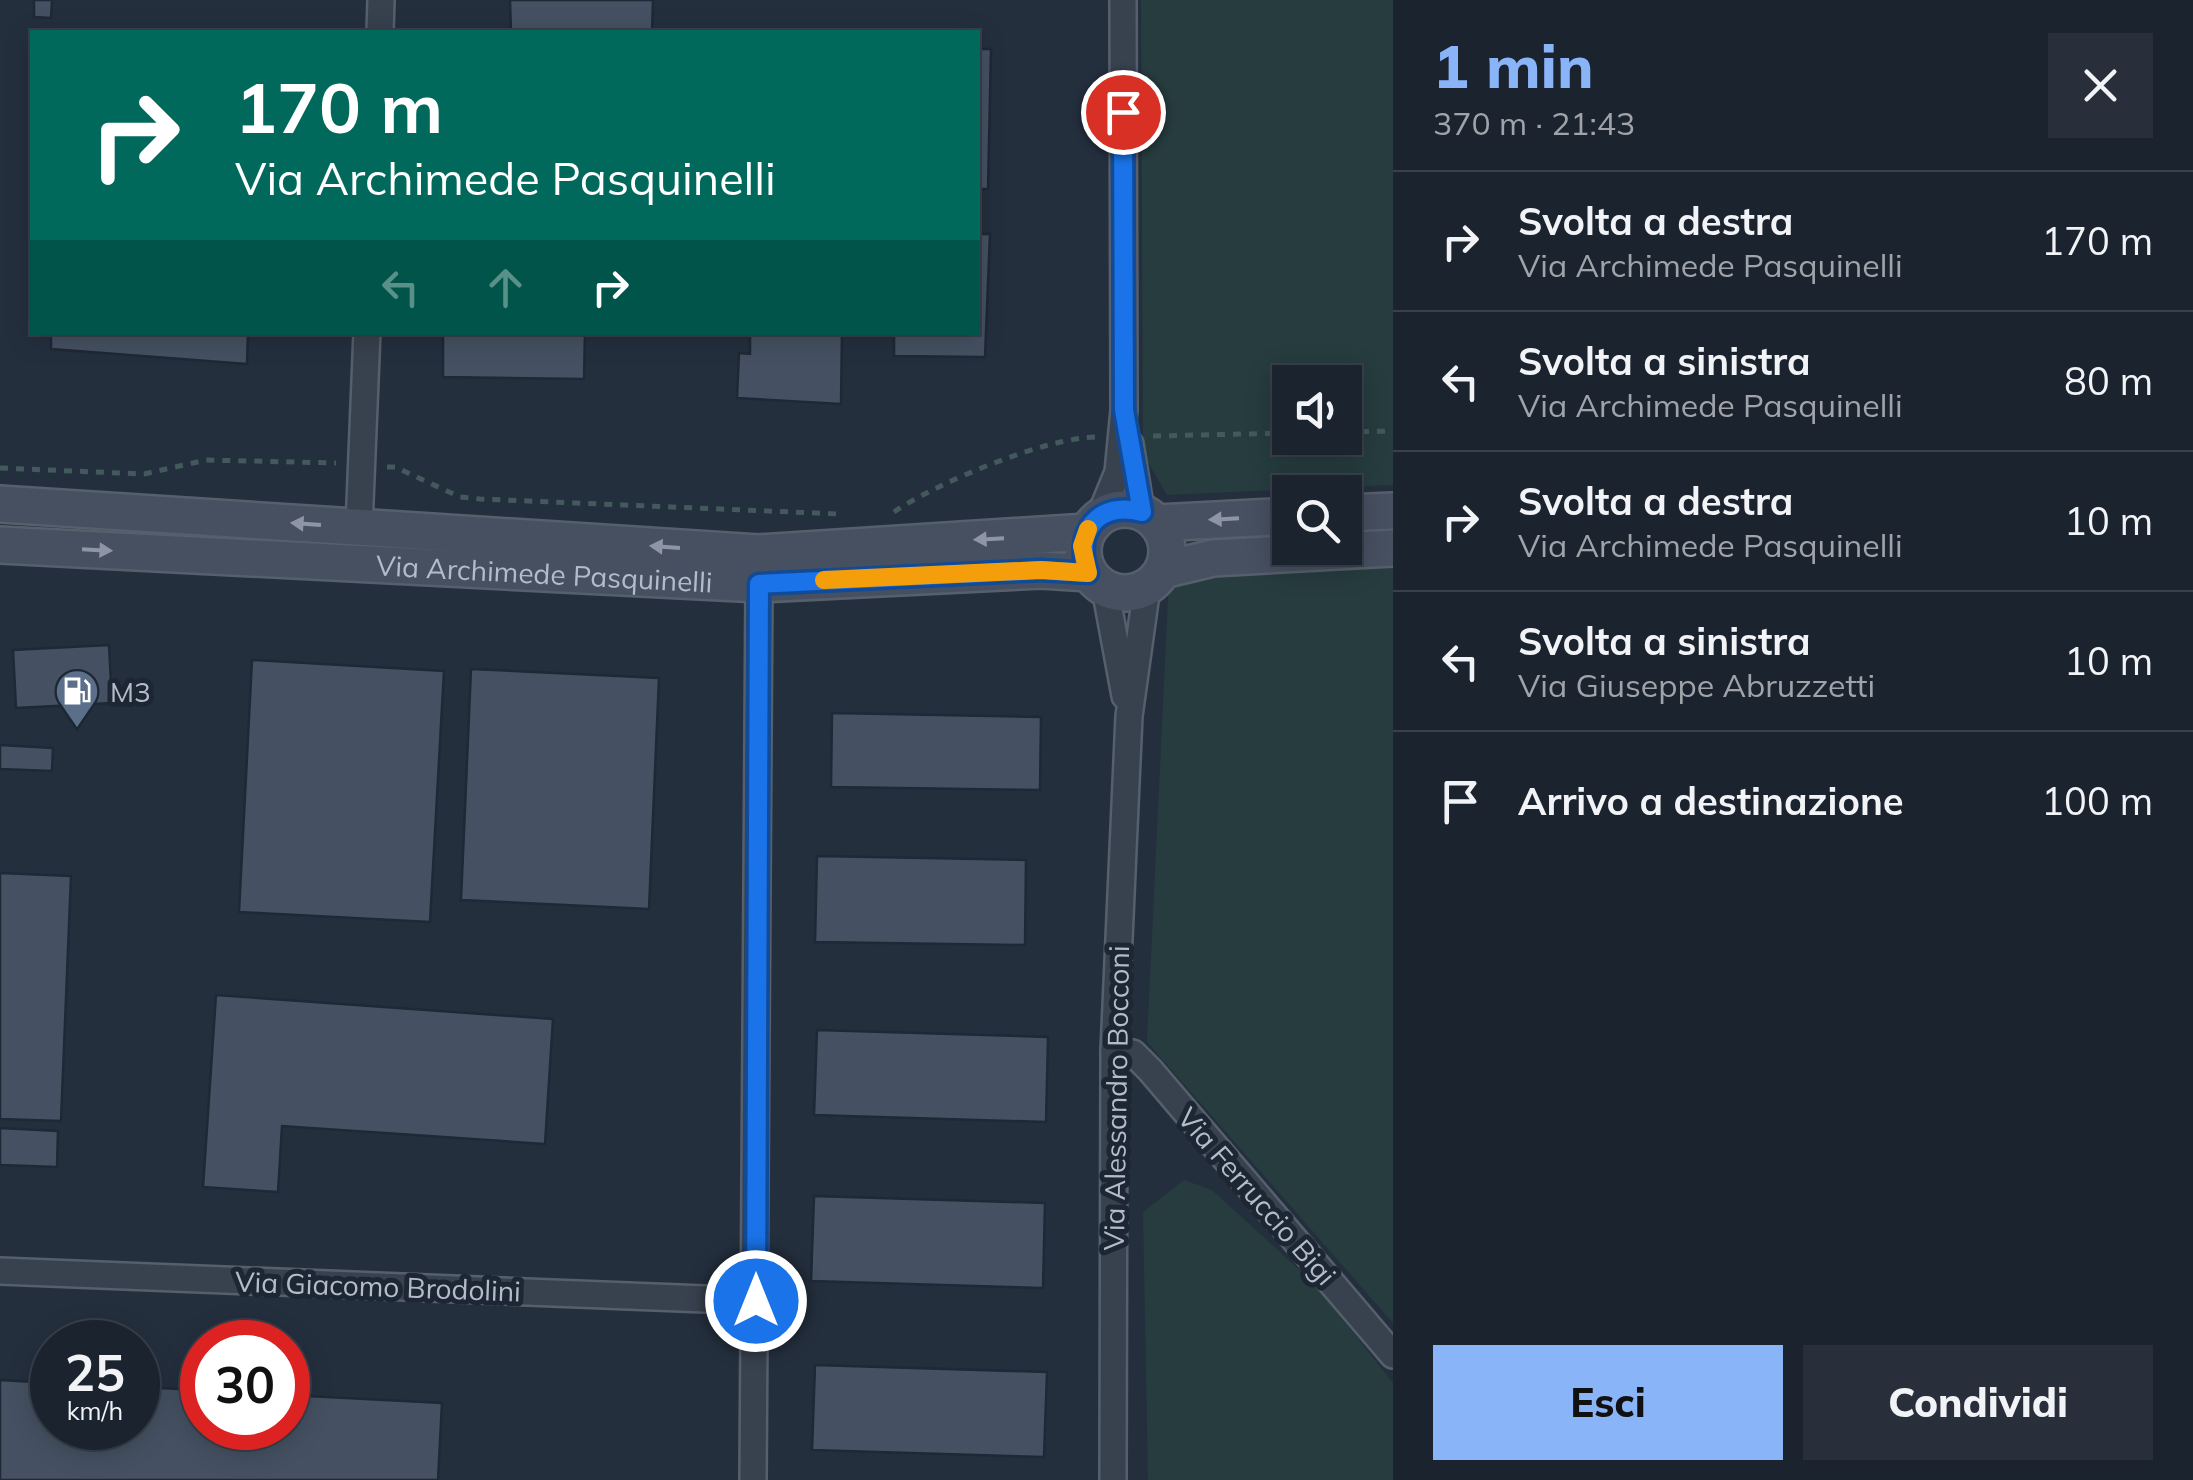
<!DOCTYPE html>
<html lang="it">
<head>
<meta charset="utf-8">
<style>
  body { margin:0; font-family:Mulish,sans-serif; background:#282f3a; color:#f1f3f6; height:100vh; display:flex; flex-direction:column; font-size:38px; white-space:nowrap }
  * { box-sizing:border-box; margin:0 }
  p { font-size:32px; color:#a0a4aa }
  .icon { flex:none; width:55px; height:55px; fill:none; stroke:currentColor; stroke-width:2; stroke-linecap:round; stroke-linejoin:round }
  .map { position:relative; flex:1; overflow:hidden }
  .side { display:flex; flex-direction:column; background:#1b232e; width:800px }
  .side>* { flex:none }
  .top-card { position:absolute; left:30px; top:30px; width:950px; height:305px; border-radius:0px; box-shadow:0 5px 25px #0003,0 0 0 2px #39404a; background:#00695c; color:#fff; overflow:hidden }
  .fabs { position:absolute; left:1272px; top:365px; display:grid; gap:20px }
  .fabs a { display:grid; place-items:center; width:90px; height:90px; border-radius:0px; background:#1b232e; box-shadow:0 5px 25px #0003,0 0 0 2px #39404a; font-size:50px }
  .speed { position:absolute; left:30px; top:1320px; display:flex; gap:20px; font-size:50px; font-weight:700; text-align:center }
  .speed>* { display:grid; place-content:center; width:130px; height:130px; border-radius:50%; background:#1b232e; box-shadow:0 5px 25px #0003,0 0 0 2px #39404a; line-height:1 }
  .speed small { font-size:25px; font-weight:400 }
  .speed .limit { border:15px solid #d22; background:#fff; color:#111 }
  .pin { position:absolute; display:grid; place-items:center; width:85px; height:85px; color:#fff; margin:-42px; border:5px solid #fff; border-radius:50%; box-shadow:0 2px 10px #0007 }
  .me { position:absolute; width:110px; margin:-55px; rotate:0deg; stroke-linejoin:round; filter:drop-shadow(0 0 8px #0008) }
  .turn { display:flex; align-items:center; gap:35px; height:210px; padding:0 40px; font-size:45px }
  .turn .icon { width:130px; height:130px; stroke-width:2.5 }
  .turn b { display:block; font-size:70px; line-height:85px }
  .lanes { display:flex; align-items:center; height:95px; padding:0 40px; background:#0003; justify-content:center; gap:50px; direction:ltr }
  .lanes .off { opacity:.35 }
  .round { display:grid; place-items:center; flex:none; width:105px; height:105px; border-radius:0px; background:#282f3a }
  .head { display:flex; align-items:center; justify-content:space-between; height:170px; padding:0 40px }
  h1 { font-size:60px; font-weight:800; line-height:75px; color:#8ab4f8 }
  .cta { display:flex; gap:20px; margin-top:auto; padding:20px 40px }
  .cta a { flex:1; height:115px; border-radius:0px; background:#8ab4f8; color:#111; font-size:40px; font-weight:800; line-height:115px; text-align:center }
  .cta a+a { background:#282f3a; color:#f1f3f6 }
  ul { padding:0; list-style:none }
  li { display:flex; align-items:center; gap:30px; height:140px; padding:0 40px; border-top:2px solid #39404a }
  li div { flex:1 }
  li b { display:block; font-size:38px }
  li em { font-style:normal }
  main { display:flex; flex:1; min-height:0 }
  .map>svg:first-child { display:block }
</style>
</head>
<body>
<main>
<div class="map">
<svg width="1393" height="1480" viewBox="0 0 1393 1480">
  <rect width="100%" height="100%" fill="#242f3e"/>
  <g fill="#263c3f" fill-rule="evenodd">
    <path d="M1141,0H1393V485L1167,495L1143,454ZM1290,382H1345V438H1290Z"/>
    <path d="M1393,555V1323L1147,1042L1169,578Z"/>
    <path d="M1184,1180L1212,1190L1316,1285L1393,1383V1480H1148L1143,1212Z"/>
  </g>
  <g fill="#455162" stroke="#1f2835" stroke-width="2.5">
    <path d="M34,0H52L51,18L34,17Z"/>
    <path d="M510,0H653L652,32H511Z"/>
    <path d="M978,49H991L988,189H978Z"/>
    <path d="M978,234H990L985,357L894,356V332H978Z"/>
    <path d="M51,332H248L247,364L51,349Z"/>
    <path d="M443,332H585L584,379L443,377Z"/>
    <path d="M750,332H842L841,404L737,398L739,353L750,354Z"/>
    <path d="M109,645L112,703L16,708L13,650Z"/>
    <path d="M252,660L444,671L430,922L239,912Z"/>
    <path d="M471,669L659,678L649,909L461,900Z"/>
    <path d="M832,713L1041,717L1040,790L831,787Z"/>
    <path d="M0,745L53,748L52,771L0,769Z"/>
    <path d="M817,856L1026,860L1025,945L815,942Z"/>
    <path d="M0,873L71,876L61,1121L0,1119Z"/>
    <path d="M216,995L553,1019L545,1144L282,1126L278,1192L203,1187Z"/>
    <path d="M817,1030L1048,1037L1046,1122L814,1115Z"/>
    <path d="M0,1128L58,1131L57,1167L0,1165Z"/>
    <path d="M814,1196L1045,1203L1043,1288L811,1281Z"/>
    <path d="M815,1365L1047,1372L1044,1457L812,1450Z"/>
    <path d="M0,1380L52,1383V1428H138V1387L202,1390V1428H288V1395L442,1403L438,1480H0Z"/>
  </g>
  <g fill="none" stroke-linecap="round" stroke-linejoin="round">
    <g stroke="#565f6c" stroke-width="30">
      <g id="street">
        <path d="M380,32L381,0"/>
        <path d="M1130,444L1141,511"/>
        <path d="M1100,516L1118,472L1124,410L1123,0"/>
        <path d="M359,527L367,332"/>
        <path d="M1105,588L1125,696"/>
        <path d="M1114,1050L1133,1053L1150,1070L1393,1355"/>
        <path d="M0,1271L756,1301"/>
        <path d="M753,1480L759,584"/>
        <path d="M1113,1480L1114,1050L1129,716L1147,587"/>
      </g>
    </g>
    <g stroke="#565f6c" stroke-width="40">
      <g id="secondary">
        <path d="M0,504L758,553L1087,532"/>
        <circle cx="1125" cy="551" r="42"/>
        <path d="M1345,513L1393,511"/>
        <path d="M1158,523L1290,516"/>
        <path id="s1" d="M0,545L759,584L1041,570L1089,573"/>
        <path d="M1163,570L1213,558L1393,548"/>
      </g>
    </g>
    <g stroke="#44595c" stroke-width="5" stroke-dasharray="8 8" stroke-linecap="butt">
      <path d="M1345,432L1393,431"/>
      <path d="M1153,436L1290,433"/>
      <path d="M387,467H395L460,497L480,499L839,514"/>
      <path d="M0,468L144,474L206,460L336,463"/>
      <path d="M894,512C936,483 1047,437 1097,437"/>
    </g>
    <use href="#street" stroke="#38414e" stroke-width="25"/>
    <use href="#secondary" stroke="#465061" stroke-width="35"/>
  </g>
  <defs><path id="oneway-solid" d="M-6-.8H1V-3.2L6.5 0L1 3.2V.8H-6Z" transform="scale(2.5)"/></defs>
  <g fill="#8e96a5">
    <use href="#oneway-solid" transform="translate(1224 519) rotate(177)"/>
    <use href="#oneway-solid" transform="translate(306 524) rotate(-176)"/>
    <use href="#oneway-solid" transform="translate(989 539) rotate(177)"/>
    <use href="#oneway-solid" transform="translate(665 547) rotate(-176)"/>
    <use href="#oneway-solid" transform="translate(97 550) rotate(3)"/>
  </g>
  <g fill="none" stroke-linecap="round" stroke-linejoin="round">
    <g stroke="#114b97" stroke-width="25">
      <path id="route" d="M756,1301L759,584L1041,570L1088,573C1073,533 1098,500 1142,512L1124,410L1123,112"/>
    </g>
    <use href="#route" stroke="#1a73e8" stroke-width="18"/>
    <path stroke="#f59e0b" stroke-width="18" d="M824,580L1041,570L1088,573L1082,546L1088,529"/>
  </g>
  <defs>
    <g id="fuel-pin" transform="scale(2.25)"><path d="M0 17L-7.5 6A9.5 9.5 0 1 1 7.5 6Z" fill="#5c6f8a" stroke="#1d2633"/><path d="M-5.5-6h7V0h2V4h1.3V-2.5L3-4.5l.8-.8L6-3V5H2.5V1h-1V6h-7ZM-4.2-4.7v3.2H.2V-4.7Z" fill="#fff"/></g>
  </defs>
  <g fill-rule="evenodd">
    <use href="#fuel-pin" x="77" y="691"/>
  </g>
  <g text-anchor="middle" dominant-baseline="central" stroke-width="10" stroke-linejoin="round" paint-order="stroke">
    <g font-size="28" fill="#b4bcc9" stroke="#1d2633">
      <text stroke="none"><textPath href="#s1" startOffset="545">Via Archimede Pasquinelli</textPath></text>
      <text transform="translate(1116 1098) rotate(-89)">Via Alessandro Bocconi</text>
      <text transform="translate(1257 1196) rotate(49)">Via Ferruccio Bigi</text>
      <text transform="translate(378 1286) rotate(2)">Via Giacomo Brodolini</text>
    </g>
    <g font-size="28" fill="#b4bcc9" stroke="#1d2633" text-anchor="start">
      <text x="110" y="691">M3</text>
    </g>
  </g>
</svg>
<div class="fabs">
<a><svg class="icon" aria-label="sound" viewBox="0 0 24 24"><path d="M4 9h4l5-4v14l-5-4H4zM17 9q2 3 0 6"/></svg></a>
<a><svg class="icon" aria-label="search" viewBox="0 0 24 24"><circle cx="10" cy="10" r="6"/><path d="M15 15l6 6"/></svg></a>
</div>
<div class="speed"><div>25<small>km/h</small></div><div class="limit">30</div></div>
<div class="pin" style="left:1123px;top:112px;background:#d93025"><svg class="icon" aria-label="arrive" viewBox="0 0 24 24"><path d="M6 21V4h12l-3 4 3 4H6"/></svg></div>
<svg class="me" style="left:756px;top:1301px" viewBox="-20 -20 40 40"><circle r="17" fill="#1a73e8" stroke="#fff" stroke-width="3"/><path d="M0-11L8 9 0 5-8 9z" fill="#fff"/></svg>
<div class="top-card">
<div class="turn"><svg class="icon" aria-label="right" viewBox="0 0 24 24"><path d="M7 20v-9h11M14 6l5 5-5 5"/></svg><div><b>170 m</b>Via Archimede Pasquinelli</div></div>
<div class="lanes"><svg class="icon off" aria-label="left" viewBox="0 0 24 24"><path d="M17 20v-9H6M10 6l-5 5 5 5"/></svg><svg class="icon off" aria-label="ahead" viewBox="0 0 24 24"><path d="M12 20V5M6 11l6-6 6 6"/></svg><svg class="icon" aria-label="right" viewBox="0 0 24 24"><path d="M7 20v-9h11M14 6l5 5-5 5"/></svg></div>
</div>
</div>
<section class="side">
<div class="head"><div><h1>1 min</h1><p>370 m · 21:43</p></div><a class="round"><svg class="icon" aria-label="close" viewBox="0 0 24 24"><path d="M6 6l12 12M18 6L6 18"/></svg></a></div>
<ul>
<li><svg class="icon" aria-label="right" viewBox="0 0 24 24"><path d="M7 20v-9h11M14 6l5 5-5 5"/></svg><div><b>Svolta a destra</b><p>Via Archimede Pasquinelli</p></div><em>170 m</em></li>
<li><svg class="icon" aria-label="left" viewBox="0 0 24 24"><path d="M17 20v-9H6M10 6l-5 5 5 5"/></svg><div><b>Svolta a sinistra</b><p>Via Archimede Pasquinelli</p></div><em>80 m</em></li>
<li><svg class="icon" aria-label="right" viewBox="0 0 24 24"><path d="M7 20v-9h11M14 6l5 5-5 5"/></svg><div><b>Svolta a destra</b><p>Via Archimede Pasquinelli</p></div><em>10 m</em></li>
<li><svg class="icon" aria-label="left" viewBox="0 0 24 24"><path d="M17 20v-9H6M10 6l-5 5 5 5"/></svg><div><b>Svolta a sinistra</b><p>Via Giuseppe Abruzzetti</p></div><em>10 m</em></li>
<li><svg class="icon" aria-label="arrive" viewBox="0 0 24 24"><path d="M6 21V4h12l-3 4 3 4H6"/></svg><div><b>Arrivo a destinazione</b></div><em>100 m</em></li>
</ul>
<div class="cta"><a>Esci</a><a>Condividi</a></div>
</section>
</main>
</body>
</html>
